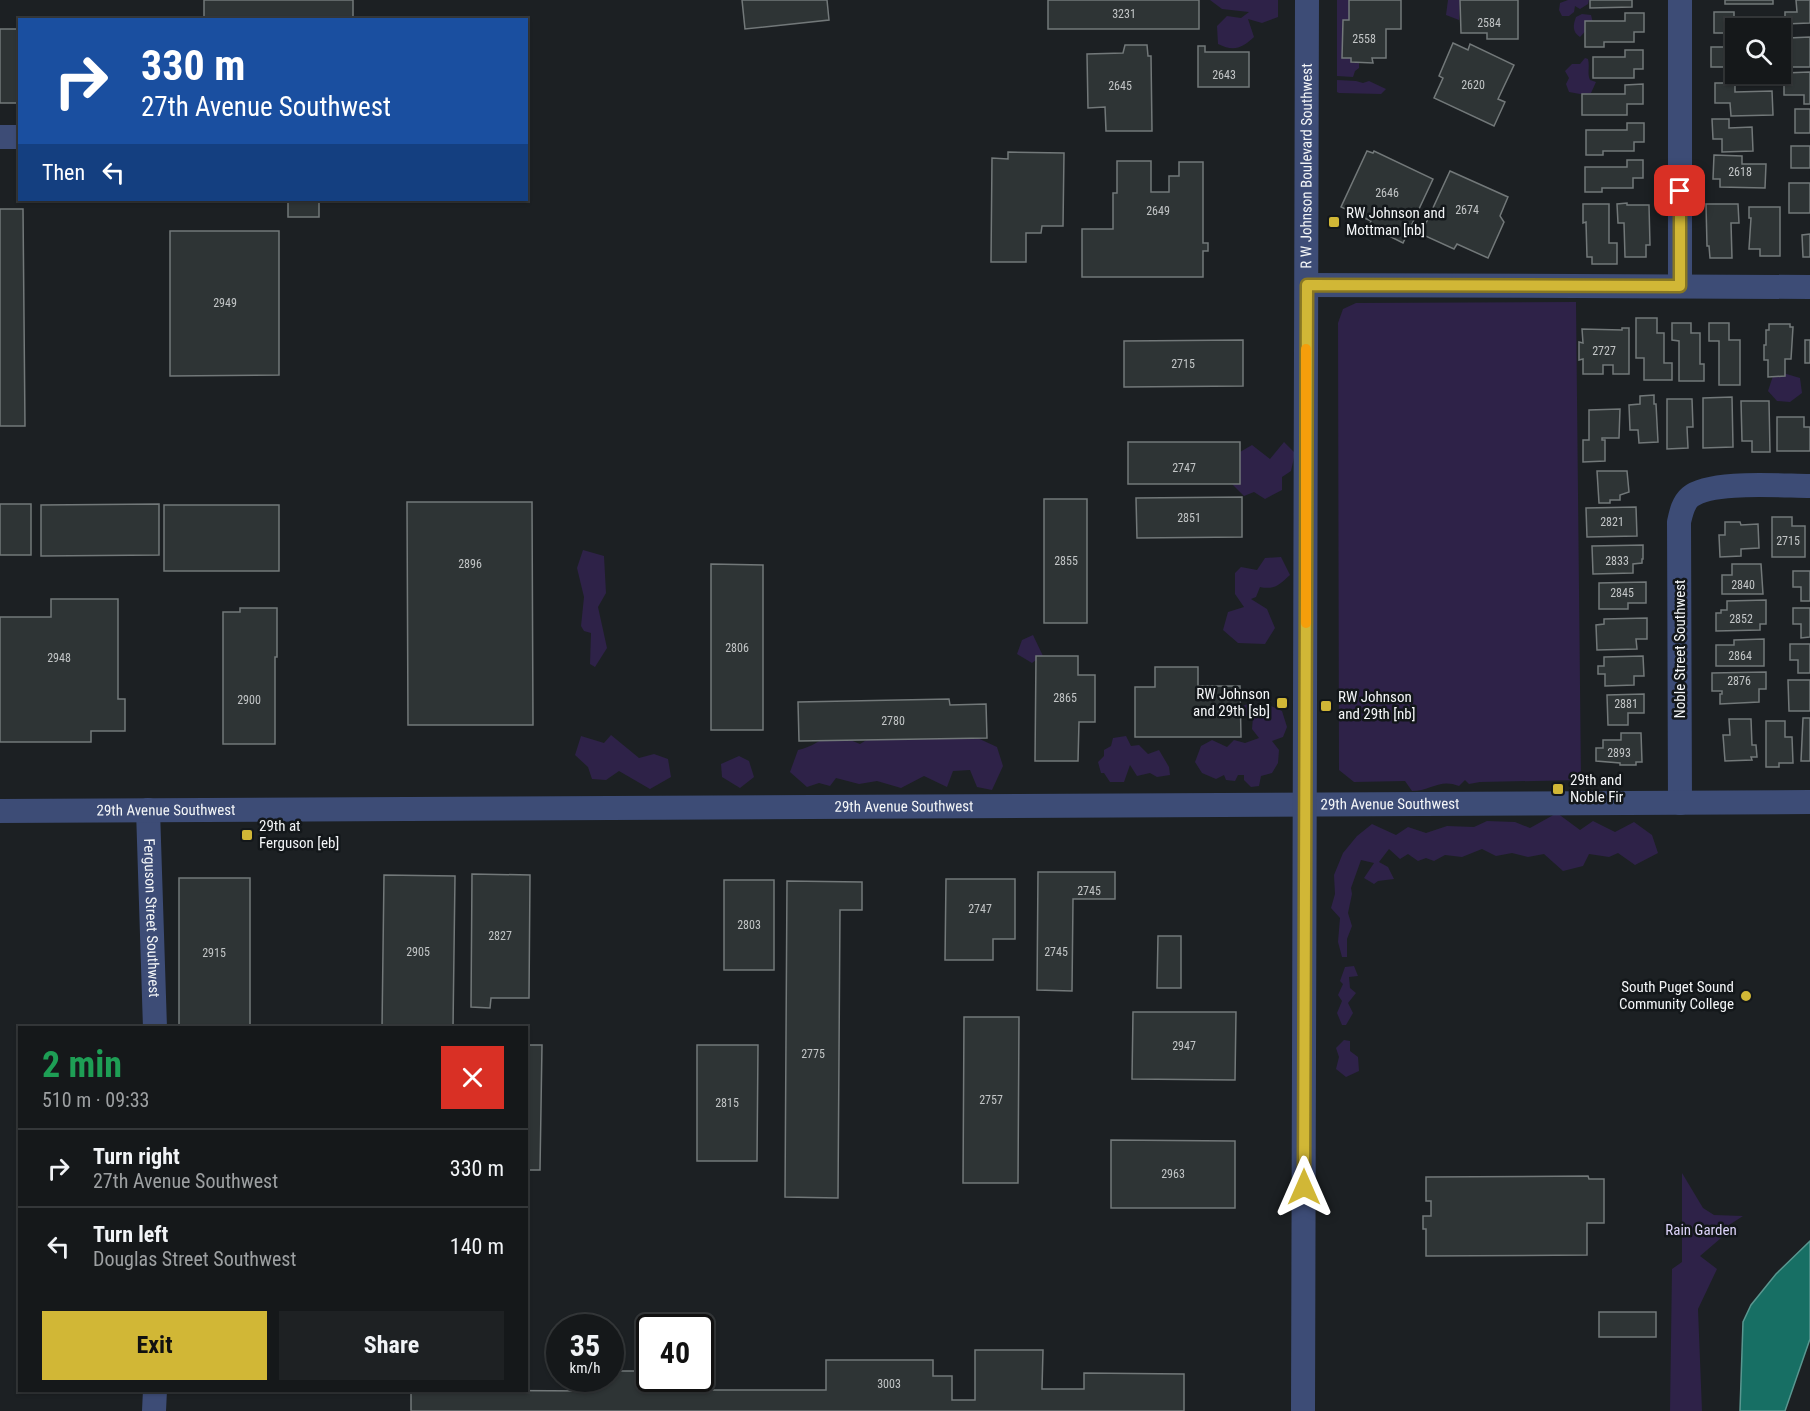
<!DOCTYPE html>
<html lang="en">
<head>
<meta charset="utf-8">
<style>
  body { margin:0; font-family:"Roboto Condensed",sans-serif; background:#1e2123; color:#f1f3f6; height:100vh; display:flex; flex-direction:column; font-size:22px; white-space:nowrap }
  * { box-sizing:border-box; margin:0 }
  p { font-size:20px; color:#9da0a2 }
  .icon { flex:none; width:33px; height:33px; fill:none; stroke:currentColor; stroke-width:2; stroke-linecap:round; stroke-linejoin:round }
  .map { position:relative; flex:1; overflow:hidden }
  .side { position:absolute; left:18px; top:1026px; width:510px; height:366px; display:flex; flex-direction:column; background:#15181a; border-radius:0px; box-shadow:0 2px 4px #0004,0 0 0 2px #343739 }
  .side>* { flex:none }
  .guide { position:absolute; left:18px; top:18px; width:510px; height:183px; border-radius:0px; box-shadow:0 2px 4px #0004,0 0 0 2px #343739; background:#1a4fa0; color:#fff; overflow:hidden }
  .controls { position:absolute; left:1725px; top:18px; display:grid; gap:12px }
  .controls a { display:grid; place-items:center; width:66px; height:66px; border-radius:0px; background:#15181a; box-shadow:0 2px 4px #0004,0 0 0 2px #343739; font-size:30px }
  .speed { position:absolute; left:546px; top:1314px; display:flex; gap:12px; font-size:30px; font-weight:700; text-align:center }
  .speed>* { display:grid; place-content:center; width:78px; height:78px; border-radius:50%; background:#15181a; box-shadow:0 2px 4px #0004,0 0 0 2px #343739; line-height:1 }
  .speed small { font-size:15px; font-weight:400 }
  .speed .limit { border:3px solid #111; border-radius:9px; background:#fff; color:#111 }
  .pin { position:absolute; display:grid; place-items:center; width:51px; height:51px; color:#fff; margin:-26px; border-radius:12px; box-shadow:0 3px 9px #0006 }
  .me { position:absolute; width:66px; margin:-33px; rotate:0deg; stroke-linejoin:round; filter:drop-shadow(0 0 4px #0008) }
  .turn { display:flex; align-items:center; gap:21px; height:126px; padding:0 24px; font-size:27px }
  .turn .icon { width:78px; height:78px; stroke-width:2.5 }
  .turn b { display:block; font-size:42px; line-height:51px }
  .then { display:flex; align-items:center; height:57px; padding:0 24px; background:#0003; gap:12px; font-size:22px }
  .round { display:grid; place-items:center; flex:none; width:63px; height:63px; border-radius:0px; background:#1e2123 }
  .head { display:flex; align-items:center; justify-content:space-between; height:102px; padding:0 24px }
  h1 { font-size:36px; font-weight:700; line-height:45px; color:#1e9e55 }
  .action { display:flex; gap:12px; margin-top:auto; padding:12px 24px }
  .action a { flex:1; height:69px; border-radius:0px; background:#d1b736; color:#111; font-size:24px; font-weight:700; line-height:69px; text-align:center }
  .action a+a { background:#1e2123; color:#f1f3f6 }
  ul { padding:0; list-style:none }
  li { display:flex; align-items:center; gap:18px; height:78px; padding:0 24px; border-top:2px solid #343739 }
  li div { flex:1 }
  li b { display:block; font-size:22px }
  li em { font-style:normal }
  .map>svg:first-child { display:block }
</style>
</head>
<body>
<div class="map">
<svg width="1810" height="1411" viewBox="0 0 1810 1411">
  <rect width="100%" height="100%" fill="#1c2023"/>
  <g fill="#2e2248">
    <path d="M1210,0H1278V17L1262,23L1248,19L1254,37C1242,48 1234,52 1218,44L1217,26L1227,16L1241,18L1249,12L1222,9Z"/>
    <path d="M1337,0H1349V20H1343L1342,58H1351V62L1359,63V68L1355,71L1353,77L1337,76Z"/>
    <path d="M1448,0H1460L1459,20L1446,15Z"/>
    <path d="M1568,0H1589L1588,4L1580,9L1575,6L1574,12L1569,16H1562L1559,10L1560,3Z"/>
    <path d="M1582,14L1591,15L1593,23L1580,37C1572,32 1573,25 1576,17Z"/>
    <path d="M1585,58L1588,59C1590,67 1587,73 1590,80L1596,82L1591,93L1580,94L1569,92L1566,84L1569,78L1565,71L1572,64H1580Z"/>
    <path d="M1337,80L1356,81L1363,83L1369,81L1386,89L1381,94L1339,93L1337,92Z"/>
    <path d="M1576,302L1581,780L1480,782L1469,784L1465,780L1459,786C1440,778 1430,791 1412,791L1405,781L1354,782L1339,770L1338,323L1343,309L1356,303Z"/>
    <path d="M1783,373L1800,378L1802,393L1790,402L1777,401L1768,391L1773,376Z"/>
    <path d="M1284,442L1295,453L1291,471L1282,477V490L1265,499L1254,492L1244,496L1232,484L1240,452L1252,445L1270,459Z"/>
    <path d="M583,550L604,556L606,593L598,607L607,648L595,667L590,664L591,633L584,631L581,626L584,597L577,568Z"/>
    <path d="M1281,557L1290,575C1279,585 1275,590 1260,587L1256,597L1251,599L1267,609L1275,628L1265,644L1238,643L1223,630L1228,612L1244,607L1235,594V573L1241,567L1257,570L1265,558Z"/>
    <path d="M1033,635L1043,656H1036V660L1032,663L1017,654L1022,640Z"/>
    <path d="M1252,702L1258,711L1269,705L1282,711L1287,727L1283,737L1272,741L1279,750L1278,763L1272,773L1261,776L1259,786L1251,787L1244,780V775H1238L1235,781L1226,780L1224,775L1216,779L1202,773L1195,762L1201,746L1212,740L1227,747L1234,740L1245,743L1259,738L1252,729L1253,717L1245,716L1243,706Z"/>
    <path d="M883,730L971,735L997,747L1003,766L992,790L977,787L970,770L953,771L947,787L924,776L901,788L877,781L859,784L836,778L830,786L819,783L807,787L790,772L798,750C812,747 820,740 833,733L860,744Z"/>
    <path d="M611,735L639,758L654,754L668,759L671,777L650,789L619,771L606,780L592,779L588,767L575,755L581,736L604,743Z"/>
    <path d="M1126,736L1131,746L1139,745L1148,754L1159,750L1169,767L1170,775L1157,777L1150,773L1137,776L1130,765L1124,782H1110L1104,773H1101L1098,762L1104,756V750L1111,746L1113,738Z"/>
    <path d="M739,756L749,761L754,777L740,788L722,777L721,764Z"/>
    <path d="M1557,813L1580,830L1593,821L1615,832L1634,822L1652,835L1658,853L1635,865L1618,853L1609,857L1589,854L1583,866L1563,871L1544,854L1528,857L1512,853L1496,856L1482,849L1462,857L1445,855L1434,861L1426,858L1418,861L1408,854L1400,859L1389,849L1379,862L1388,867L1394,879L1378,881L1374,884L1364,878L1374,863L1361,860L1351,888L1352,894L1348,913L1352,926L1347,939V957H1342L1338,942L1340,918L1331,908L1335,894L1334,875L1343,853L1357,836L1372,824L1396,835L1408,827L1426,833L1447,826L1474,827L1487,821L1515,822L1530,828Z"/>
    <path d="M1354,966L1358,976L1349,977L1350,988L1356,993L1348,1003L1353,1013L1346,1025H1342L1337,1013L1342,1001L1338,995L1343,984L1340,981L1345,967Z"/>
    <path d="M1344,1040L1350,1041V1051L1358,1057L1359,1071L1346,1077L1336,1069L1339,1057L1336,1048Z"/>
    <path d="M1682,1173L1703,1208L1714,1215L1743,1216L1726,1227L1721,1238L1700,1256L1717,1269L1698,1309L1702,1411H1670L1672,1269L1682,1262Z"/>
  </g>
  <path fill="#176f64" stroke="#599790" stroke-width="1.5" d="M1810,1241V1339L1785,1411H1740L1743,1322L1751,1305L1776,1274Z"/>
  <g fill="#2e3435" stroke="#727879" stroke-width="1.5">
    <rect x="204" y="0" width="149" height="20"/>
    <path d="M742,0H827L829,20L745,29Z"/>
    <rect x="1048" y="0" width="151" height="29"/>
    <path d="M1349,0H1401V29H1386V58H1372L1373,63L1351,62V58H1342L1343,20H1349Z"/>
    <path d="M1460,0H1518V39H1487V33H1461Z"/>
    <path d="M1590,0H1632V7L1590,8Z"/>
    <rect x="1725" y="0" width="48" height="4"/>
    <path d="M1796,0H1810V23L1785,24V12H1797Z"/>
    <path d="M1714,12H1734V18H1768V28H1736V43H1724V33H1714Z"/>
    <path d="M1625,13H1644V32H1634V42H1604V47H1585V21H1625Z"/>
    <rect x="0" y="29" width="20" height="74"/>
    <path d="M1810,37V67H1781L1780,51H1788V38Z"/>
    <path d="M1453,43L1468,50L1470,44L1514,65L1498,99L1505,102L1494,126L1434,98L1443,78L1439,76Z"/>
    <path d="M1125,45H1147L1148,56H1151L1152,131H1106L1105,107L1088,108L1087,54L1123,53Z"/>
    <path d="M1198,46H1205V52H1249V87H1198Z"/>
    <path d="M1711,47H1730L1731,55H1736V74H1766V78H1725V67H1711Z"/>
    <path d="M1625,50H1643V69H1634V78H1593V57H1625Z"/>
    <path d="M1810,72V104H1804V95H1784V73Z"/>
    <path d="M1715,83H1735V92L1772,91L1773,115L1731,116L1730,103H1715Z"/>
    <path d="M1643,84V104H1627V115H1582V94H1625V85Z"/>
    <rect x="1795" y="109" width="15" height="24"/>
    <path d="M1712,119H1729V128L1752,127L1753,151L1722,152V139H1713Z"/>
    <path d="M1627,123H1644V142H1634V151H1603V155H1586V130H1627Z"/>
    <rect x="1791" y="146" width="19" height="22"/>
    <path d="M1367,151L1373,153L1374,151L1433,179L1403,243L1369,226L1371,221L1341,207Z"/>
    <path d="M1008,152L1064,153L1063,226H1042L1041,233H1026V262H991L992,158L1008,159Z"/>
    <path d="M1714,155L1742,156V164H1766L1765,188L1720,187V179H1713Z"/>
    <path d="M1627,160H1643V178H1633V188H1602V192H1585V167H1627Z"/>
    <path d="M1117,161H1151V192H1169V176H1179V162H1203V243H1208V251H1203V277H1082V229H1113V193H1117Z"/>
    <path d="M1450,171L1508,197L1500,216L1504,222L1488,258L1457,244L1454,249L1421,234Z"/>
    <rect x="1789" y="183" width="21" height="30"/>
    <rect x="288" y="200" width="31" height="17"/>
    <path d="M1627,203V205H1649L1650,245H1646V257H1625L1624,223H1618L1617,204Z"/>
    <path d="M1583,204H1609V243H1617V264H1592V257H1587L1586,222L1583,223Z"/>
    <path d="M1706,204H1738L1739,223H1731L1732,258H1710L1709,246H1707Z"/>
    <path d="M1749,207H1780V256H1760V249H1749L1751,218H1749Z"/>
    <path d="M0,209H23L25,426H0Z"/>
    <path d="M170,231H279V375L170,376Z"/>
    <path d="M1810,234V257H1803L1802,235Z"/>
    <path d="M1636,318H1657V333H1664V363H1672V380H1644V358H1636Z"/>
    <path d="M1672,323H1691V333H1700V364H1704V381H1679V341L1672,340Z"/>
    <path d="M1709,323H1729V340H1740V385H1719V341H1709Z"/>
    <path d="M1769,324H1790V327H1793L1791,359H1785V376L1768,377V360H1764V345H1766V330H1769Z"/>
    <path d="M1622,328H1629V374H1613V365H1603V374H1583V359L1579,360V342L1583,343L1582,329L1622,330Z"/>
    <path d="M1243,340V386L1124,387V341Z"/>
    <rect x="1805" y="340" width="5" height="23"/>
    <path d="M1654,395V404H1656L1658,442L1639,443L1638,430H1630L1629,405L1640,404V396Z"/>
    <path d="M1732,397L1733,447L1703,448V398Z"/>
    <path d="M1667,399H1692L1693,427H1687L1688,448L1667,449Z"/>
    <path d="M1741,401H1769L1770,452H1752V441H1742Z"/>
    <path d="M1620,409L1619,438H1602V440H1605V461L1583,462V440H1589V410Z"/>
    <path d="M1777,417H1804V427H1810V451H1777Z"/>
    <rect x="1128" y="442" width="112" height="42"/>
    <path d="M1597,471H1627L1629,492L1620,495V500H1610V503H1599Z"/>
    <path d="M1242,497V537L1137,538L1136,498Z"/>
    <rect x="1044" y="499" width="43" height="124"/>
    <path d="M407,502H532L533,725H408Z"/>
    <rect x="0" y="504" width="31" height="51"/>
    <path d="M159,504V555L41,556V505Z"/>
    <rect x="164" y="505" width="115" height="66"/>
    <path d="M1636,507L1637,536L1587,537L1586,508Z"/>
    <path d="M1772,517H1792V526H1805V557H1772Z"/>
    <path d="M1725,522H1740L1741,525L1758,524L1759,548L1741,549V556L1720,557L1719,535H1725Z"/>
    <path d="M1643,545V559H1642V563L1633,564V573L1593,574L1592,546Z"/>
    <path d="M711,564L763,565V730H711Z"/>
    <path d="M1732,564H1761L1763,594H1722V575H1732Z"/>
    <path d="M1793,571H1810V601H1801V587H1793Z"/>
    <path d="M1646,582V603H1628V609H1599V583Z"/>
    <path d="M51,599H118V699H125V731H91V742H0V617H51Z"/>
    <path d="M1766,600V624H1760V630L1716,631V613H1721V610H1727V601Z"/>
    <path d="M240,608H277V657H275V744H223V612H240Z"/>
    <path d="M1793,608H1810V637L1801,638V624H1793Z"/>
    <path d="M1647,618V639H1636L1637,649L1597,650L1596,625L1604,624V619Z"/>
    <path d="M1764,639V666H1716V645H1734V640Z"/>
    <path d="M1790,644H1810V673H1798V660H1790Z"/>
    <path d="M1036,656H1078V675H1095V722H1079L1078,761H1035Z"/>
    <path d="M1643,656L1644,676H1634V685L1605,686V674H1598V666H1604V657Z"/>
    <path d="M1155,667H1198V686H1240L1241,737H1135V687H1155Z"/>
    <path d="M1766,672V689H1759V702L1720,704V694H1722V691H1712V673Z"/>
    <path d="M1788,680H1810V711H1789Z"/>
    <path d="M1644,694V713H1628V725H1608L1607,695Z"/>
    <path d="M949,699L950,705L986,704L987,738L799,741L798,702Z"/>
    <path d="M1803,718H1810V761H1801Z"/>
    <path d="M1729,719H1751L1752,745H1756L1757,757H1751L1752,760L1725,761L1723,735H1730Z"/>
    <path d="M1766,721H1785V737H1792L1793,763H1779V767H1766Z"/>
    <path d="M1621,733H1641L1642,762H1636V765H1620V763L1596,761V748H1603V740H1621Z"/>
    <path d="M1038,872H1115V899H1073L1072,991L1037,990Z"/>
    <path d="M472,874L530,875L529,998H491L490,1008L471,1007Z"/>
    <path d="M384,875L455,876L453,1028H382Z"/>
    <rect x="179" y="878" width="71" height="150"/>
    <path d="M946,879H1015V939H993V960H945Z"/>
    <rect x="724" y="880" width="50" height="90"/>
    <path d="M787,881L862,882V910H840L838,1198L785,1197Z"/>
    <path d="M1158,936H1181V988H1157Z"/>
    <path d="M1133,1012H1236L1235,1080L1132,1079Z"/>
    <path d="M964,1017H1019L1018,1183H963Z"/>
    <path d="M526,1045H542L540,1170H526Z"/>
    <path d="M697,1045H758L757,1161H697Z"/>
    <path d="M1111,1140L1235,1141V1208H1111Z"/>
    <path d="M1588,1176L1589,1179H1604V1223H1587V1255L1426,1256V1229H1423V1216H1431V1201H1426V1177Z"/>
    <rect x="1599" y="1312" width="57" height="25"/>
    <path d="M975,1350H1043L1042,1389H1084V1373L1184,1374V1411H411V1390L593,1391V1378H610V1371H645V1390H826V1360H933V1376H952V1400H975Z"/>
  </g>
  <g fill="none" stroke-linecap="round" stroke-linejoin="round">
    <g stroke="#3d4c76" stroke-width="24">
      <path d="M1680,0V286"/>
      <path d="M0,137H20"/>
      <path d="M1307,285L1810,287"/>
      <path d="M1680,803L1679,522C1681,513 1683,503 1690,497C1710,480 1782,486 1810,486"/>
      <path id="s1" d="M148,810L155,1028"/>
      <path id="s2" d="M0,811L1810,802"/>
      <path d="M154,1411L155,1390"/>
      <path id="s3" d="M1303,1411L1307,0"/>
    </g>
  </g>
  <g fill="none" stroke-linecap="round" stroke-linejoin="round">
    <g stroke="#887723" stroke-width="15">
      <path id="route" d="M1304,1187L1307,285L1680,286V191"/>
    </g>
    <use href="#route" stroke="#d1b736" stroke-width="10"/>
    <path stroke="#f59e0b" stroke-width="10" d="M1306,623V349"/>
  </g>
  <g fill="#d1b736" stroke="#13171a" stroke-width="2">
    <rect x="1328" y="216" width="12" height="12" rx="3"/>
    <rect x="1276" y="697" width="12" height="12" rx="3"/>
    <rect x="1320" y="700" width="12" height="12" rx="3"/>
    <rect x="1552" y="783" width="12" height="12" rx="3"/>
    <rect x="241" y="829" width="12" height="12" rx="3"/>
    <circle cx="1746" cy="996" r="6"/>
  </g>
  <g text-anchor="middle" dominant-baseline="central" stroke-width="5" stroke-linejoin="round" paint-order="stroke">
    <g font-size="12" fill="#c2c5c6">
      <text x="1124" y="14">3231</text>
      <text x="1489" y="23">2584</text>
      <text x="1364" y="39">2558</text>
      <text x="1224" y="75">2643</text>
      <text x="1473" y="85">2620</text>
      <text x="1120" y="86">2645</text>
      <text x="1740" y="172">2618</text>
      <text x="1387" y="193">2646</text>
      <text x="1467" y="210">2674</text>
      <text x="1158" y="211">2649</text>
      <text x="225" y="303">2949</text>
      <text x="1604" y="351">2727</text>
      <text x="1183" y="364">2715</text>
      <text x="1184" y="468">2747</text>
      <text x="1189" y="518">2851</text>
      <text x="1612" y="522">2821</text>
      <text x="1788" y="541">2715</text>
      <text x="1066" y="561">2855</text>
      <text x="1617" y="561">2833</text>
      <text x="470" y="564">2896</text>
      <text x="1743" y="585">2840</text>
      <text x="1622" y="593">2845</text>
      <text x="1741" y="619">2852</text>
      <text x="737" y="648">2806</text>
      <text x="1740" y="656">2864</text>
      <text x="59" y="658">2948</text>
      <text x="1739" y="681">2876</text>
      <text x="1065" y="698">2865</text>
      <text x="249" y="700">2900</text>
      <text x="1626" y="704">2881</text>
      <text x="893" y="721">2780</text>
      <text x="1619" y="753">2893</text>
      <text x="1089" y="891">2745</text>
      <text x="980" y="909">2747</text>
      <text x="749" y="925">2803</text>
      <text x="500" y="936">2827</text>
      <text x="418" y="952">2905</text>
      <text x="1056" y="952">2745</text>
      <text x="214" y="953">2915</text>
      <text x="1184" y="1046">2947</text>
      <text x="813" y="1054">2775</text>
      <text x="991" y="1100">2757</text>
      <text x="727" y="1103">2815</text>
      <text x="1173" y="1174">2963</text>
      <text x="889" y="1384">3003</text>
    </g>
    <g font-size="15" fill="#f3f5f7" stroke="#13171a">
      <text stroke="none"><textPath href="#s3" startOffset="1245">R W Johnson Boulevard Southwest</textPath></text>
      <text transform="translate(1680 649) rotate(-90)">Noble Street Southwest</text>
      <text stroke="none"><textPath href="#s2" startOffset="1390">29th Avenue Southwest</textPath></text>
      <text stroke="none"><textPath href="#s2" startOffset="904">29th Avenue Southwest</textPath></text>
      <text stroke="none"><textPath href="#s2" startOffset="166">29th Avenue Southwest</textPath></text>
      <text stroke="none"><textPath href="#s1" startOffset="108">Ferguson Street Southwest</textPath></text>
    </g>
    <g font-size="15" fill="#f3f5f7" stroke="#13171a" text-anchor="start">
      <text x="1346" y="213">RW Johnson and<tspan x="1346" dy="17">Mottman [nb]</tspan></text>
      <text x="1270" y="694" text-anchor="end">RW Johnson<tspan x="1270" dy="17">and 29th [sb]</tspan></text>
      <text x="1338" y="697">RW Johnson<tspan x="1338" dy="17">and 29th [nb]</tspan></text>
      <text x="1570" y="780">29th and<tspan x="1570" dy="17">Noble Fir</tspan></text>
      <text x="259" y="826">29th at<tspan x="259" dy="17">Ferguson [eb]</tspan></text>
      <text x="1734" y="987" text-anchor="end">South Puget Sound<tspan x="1734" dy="17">Community College</tspan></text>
    </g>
    <g font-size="15" fill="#dcd3f9" stroke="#13171a">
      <text x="1701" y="1230">Rain Garden</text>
    </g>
  </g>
</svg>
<div class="controls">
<a><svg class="icon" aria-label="search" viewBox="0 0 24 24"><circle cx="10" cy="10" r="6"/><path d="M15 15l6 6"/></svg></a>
</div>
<div class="speed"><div>35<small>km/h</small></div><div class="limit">40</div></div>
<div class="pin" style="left:1680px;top:191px;background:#d93025"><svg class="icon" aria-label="arrive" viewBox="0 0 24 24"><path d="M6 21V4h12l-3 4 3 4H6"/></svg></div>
<svg class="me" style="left:1304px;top:1187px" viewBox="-20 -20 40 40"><path d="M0-17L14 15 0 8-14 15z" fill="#d1b736" stroke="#fff" stroke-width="4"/></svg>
<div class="guide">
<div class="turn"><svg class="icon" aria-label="right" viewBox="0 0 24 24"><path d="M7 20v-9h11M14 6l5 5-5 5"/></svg><div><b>330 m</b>27th Avenue Southwest</div></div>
<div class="then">Then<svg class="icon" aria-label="left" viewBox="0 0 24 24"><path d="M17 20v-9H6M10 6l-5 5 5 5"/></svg></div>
</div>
<section class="side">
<div class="head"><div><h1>2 min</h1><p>510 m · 09:33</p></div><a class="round" style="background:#d93025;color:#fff"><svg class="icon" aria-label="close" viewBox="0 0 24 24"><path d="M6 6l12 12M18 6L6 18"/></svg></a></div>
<ul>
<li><svg class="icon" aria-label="right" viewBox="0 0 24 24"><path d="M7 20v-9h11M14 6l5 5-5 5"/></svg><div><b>Turn right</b><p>27th Avenue Southwest</p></div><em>330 m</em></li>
<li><svg class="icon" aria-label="left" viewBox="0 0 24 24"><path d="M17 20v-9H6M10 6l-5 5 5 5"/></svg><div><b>Turn left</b><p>Douglas Street Southwest</p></div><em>140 m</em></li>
</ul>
<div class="action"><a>Exit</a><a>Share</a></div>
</section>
</div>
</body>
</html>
